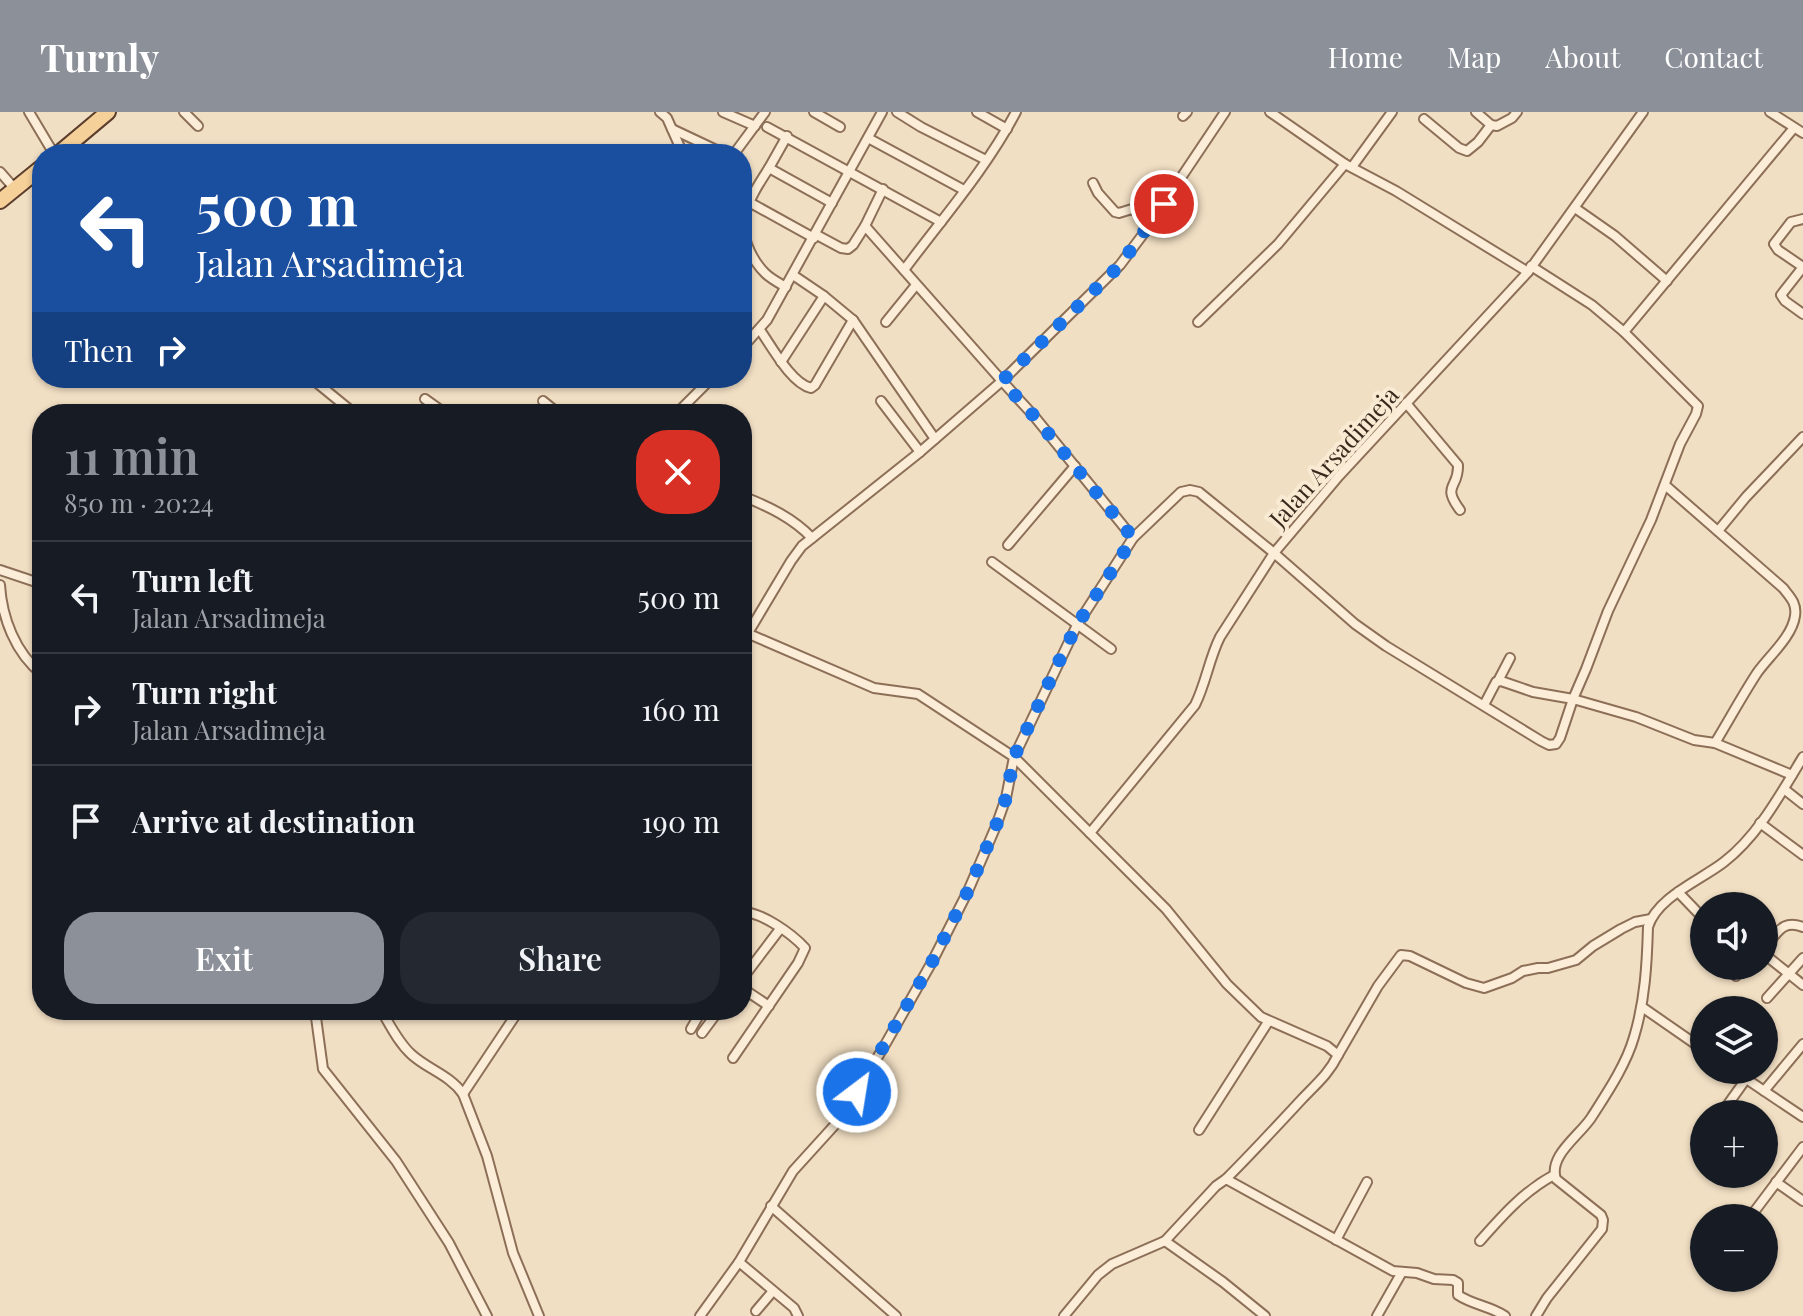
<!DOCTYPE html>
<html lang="en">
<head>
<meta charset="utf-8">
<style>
  body { margin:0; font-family:"Playfair Display",serif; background:#242831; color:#f1f3f6; height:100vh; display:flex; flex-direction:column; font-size:30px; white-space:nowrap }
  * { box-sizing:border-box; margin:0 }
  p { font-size:26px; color:#9ea1a6 }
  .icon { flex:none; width:44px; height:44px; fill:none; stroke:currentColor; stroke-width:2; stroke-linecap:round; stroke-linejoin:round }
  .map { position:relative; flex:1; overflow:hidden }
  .details { position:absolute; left:32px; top:292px; width:720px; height:616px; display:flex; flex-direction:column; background:#171b24; border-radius:32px; box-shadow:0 2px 6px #0004 }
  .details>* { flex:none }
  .hud { position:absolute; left:32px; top:32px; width:720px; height:244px; border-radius:32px; box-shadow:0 2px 6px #0004; background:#1a4fa0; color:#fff; overflow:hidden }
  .tools { position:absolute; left:1690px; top:780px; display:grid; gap:16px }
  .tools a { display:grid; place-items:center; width:88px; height:88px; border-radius:50%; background:#171b24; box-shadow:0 2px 6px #0004; font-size:40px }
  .pin { position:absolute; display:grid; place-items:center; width:68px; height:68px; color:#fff; margin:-34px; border:4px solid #fff; border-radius:50%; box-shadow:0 2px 8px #0007 }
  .me { position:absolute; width:88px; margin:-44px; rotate:31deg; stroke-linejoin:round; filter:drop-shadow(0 0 6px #0008) }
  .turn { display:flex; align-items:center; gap:28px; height:168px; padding:0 32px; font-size:36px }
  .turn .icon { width:104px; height:104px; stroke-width:2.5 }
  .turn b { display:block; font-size:56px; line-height:68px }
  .then { display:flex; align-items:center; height:76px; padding:0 32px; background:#0003; gap:16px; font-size:30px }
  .round { display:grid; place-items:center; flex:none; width:84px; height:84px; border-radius:32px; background:#242831 }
  .headline { display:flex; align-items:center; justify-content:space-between; height:136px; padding:0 32px }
  h1 { font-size:48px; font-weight:600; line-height:60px; color:#8c9099 }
  .cta { display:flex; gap:16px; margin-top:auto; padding:16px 32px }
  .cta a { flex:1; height:92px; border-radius:32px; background:#8c9099; color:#fff; font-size:32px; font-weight:600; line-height:92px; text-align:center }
  .cta a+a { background:#242831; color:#f1f3f6 }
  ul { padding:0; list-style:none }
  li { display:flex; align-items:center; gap:24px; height:112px; padding:0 32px; border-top:2px solid #363941 }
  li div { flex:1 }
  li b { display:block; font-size:30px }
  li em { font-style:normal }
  header { display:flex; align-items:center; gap:48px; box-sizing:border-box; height:112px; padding:0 40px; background:#8c9099; color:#fff }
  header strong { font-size:38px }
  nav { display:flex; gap:44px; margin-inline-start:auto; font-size:28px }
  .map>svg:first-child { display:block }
</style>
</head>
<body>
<header>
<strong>Turnly</strong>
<nav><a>Home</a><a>Map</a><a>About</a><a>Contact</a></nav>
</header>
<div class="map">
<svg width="1803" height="1204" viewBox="0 0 1803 1204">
  <rect width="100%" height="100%" fill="#f1dfc3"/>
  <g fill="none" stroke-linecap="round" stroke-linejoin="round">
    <g stroke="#8d6f58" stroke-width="12">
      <g id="street">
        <path d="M29,0L54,42"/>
        <path d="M184,0L198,14"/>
        <path d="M660,0L667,6L683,42"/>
        <path d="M723,0L755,14"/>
        <path d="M814,0L840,15"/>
        <path d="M897,0L921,15L986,48"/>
        <path d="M977,0L1007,17"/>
        <path d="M1270,0L1345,52L1396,79L1528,160"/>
        <path d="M1476,0L1491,13L1497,14L1512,6L1517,0"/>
        <path d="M1770,0L1803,21"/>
        <path d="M1183,4L1187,0"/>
        <path d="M1424,7L1459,36L1467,39L1478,30L1491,13"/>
        <path d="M767,15L941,110"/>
        <path d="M672,17L725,42"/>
        <path d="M787,24L769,56L832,91"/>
        <path d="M868,26L964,78"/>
        <path d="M734,42L765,0"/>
        <path d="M1352,55L1392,0"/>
        <path d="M769,56C760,70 750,85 745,102C739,121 751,147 765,161C771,167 779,171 786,175"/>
        <path d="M0,60L15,77"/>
        <path d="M1093,71L1098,81L1115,100L1119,101L1132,97L1152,110"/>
        <path d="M749,90L814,126"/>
        <path d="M1575,96L1615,124L1667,169"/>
        <path d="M1803,107L1791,110L1774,132L1778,138L1803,155L1781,183L1785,189L1803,202"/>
        <path d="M865,114L883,77"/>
        <path d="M904,158C942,107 986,57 1016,0"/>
        <path d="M853,208L935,327"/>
        <path d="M886,210L916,173"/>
        <path d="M1198,210L1278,132L1345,52"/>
        <path d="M760,218C772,235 791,271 811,276L815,273L853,208L824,184"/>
        <path d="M1624,220L1793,17"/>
        <path d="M742,236L767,208L882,0"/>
        <path d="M781,250L824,184L793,163"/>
        <path d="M311,266L355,302"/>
        <path d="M425,287L446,302"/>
        <path d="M543,289L559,302"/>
        <path d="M881,289L920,340"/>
        <path d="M1406,291L1458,353C1459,377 1441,372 1460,398"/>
        <path d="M676,302L712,266"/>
        <path d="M1665,373L1783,476C1790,485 1797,491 1795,504C1792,525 1769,544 1757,561C1742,584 1729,608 1715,631"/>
        <path d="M742,384C768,394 793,406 812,426"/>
        <path d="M1718,419L1746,385L1803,325"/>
        <path d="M1133,426L1034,304L1002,269L1120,153L1144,121L1225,0"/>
        <path d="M1008,433L1075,354"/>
        <path d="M992,450L1111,537"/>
        <path d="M0,458L42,472"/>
        <path d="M0,473C2,505 15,541 42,562"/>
        <path d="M742,531L791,449L802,434L920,340L1002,269L865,114L853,133L848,137L841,136L815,122"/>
        <path d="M1498,569L1510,546"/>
        <path d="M1484,593L1496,570L1501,569L1533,580L1573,587L1636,605L1694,628L1715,631L1792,663"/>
        <path d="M1784,677L1803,692"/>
        <path d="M1760,711L1803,743"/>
        <path d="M1090,721L1195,593C1206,571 1209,547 1220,525L1274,441L1339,364L1528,160L1643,0"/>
        <path d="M1678,780L1704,807"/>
        <path d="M1764,835C1778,822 1781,807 1803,815"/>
        <path d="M1764,842L1803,873"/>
        <path d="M1736,864L1745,854"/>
        <path d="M742,867L780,817"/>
        <path d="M742,876L769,894"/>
        <path d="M1767,886L1803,846"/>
        <path d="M1642,895L1704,938"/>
        <path d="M315,898L323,957L396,1049L449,1131L487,1204"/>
        <path d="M381,898C390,913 398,930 411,942C427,957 450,963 463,982L487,1044L513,1141L539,1204"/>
        <path d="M646,898L655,902L659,898"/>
        <path d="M691,917L702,898"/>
        <path d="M702,921L719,898"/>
        <path d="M1338,943L1378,874L1401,843L1410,844L1466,871L1484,876L1512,866L1523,859L1538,856H1548L1576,848L1593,834L1621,817L1635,810L1651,807"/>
        <path d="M733,946L798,851L805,836C792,822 762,800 742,800"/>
        <path d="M1733,958L1803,1005"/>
        <path d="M1764,979L1803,932"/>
        <path d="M463,982L519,898"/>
        <path d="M1721,1002L1746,967"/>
        <path d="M1199,1018L1268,910"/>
        <path d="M1226,1067L1393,1159L1417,1161L1434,1167L1453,1168L1458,1171V1183C1473,1193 1490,1194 1505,1204"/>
        <path d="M1776,1070L1803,1089"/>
        <path d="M771,1094L896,1204"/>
        <path d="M1751,1104L1803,1035"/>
        <path d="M1336,1128L1367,1070"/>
        <path d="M1165,1129L1223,1170L1265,1204"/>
        <path d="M1480,1129C1502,1104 1524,1079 1554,1063"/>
        <path d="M739,1150L794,1196L798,1204"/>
        <path d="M756,1199L773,1179"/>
        <path d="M700,1204L739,1150L793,1059L842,1005L886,931L932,850L968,779L996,714L1006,686L1014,645L918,582L874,576L742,519"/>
        <path d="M1064,1204L1098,1163L1112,1152L1165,1129L1216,1074L1226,1067C1252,1041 1277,1014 1302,987C1316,972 1328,963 1338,943L1327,934L1261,905L1227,872L1166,797L1014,645L1077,513L1133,426L1181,380L1190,378L1199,380L1274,441L1355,512L1386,534L1541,629L1549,633L1556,632L1560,626L1573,587L1586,557L1608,499L1651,408L1680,332L1696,302L1698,294L1624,220L1592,193L1531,154"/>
        <path d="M1377,1204L1402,1160"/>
        <path d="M1536,1204L1547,1186L1602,1117L1603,1108L1601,1103L1556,1067C1548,1044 1579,1024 1591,1006C1607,981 1626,953 1634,925C1645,889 1647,851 1648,815C1657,785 1701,768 1724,750C1758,724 1781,681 1803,645"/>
      </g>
    </g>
    <g stroke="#5a3d2d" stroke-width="18">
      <g id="primary">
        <path d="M58,42L108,0"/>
        <path d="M0,89L42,55"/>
      </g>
    </g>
    <use href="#street" stroke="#fbedd7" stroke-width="8"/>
    <use href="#primary" stroke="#f6d099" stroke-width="14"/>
  </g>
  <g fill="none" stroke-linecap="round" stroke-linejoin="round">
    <path stroke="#1a73e8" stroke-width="14" stroke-dasharray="0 25.2" d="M857,980L932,850L968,779L996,714L1006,686L1014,645L1063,541L1077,513L1133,426L1034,304L1002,269L1120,153L1164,92"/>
  </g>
  <g text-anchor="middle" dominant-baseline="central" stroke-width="8" stroke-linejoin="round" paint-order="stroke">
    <g font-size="24" fill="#3b291d" stroke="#f8ead3">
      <text transform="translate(1333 344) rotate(-48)">Jalan Arsadimeja</text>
    </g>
  </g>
</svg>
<div class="tools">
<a><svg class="icon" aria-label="sound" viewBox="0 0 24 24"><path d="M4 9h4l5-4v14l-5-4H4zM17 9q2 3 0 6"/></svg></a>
<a><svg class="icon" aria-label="layers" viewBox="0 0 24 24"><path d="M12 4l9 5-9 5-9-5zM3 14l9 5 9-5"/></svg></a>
<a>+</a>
<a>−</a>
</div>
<div class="pin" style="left:1164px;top:92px;background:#d93025"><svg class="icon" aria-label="arrive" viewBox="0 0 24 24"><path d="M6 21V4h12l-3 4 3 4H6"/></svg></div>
<svg class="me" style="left:857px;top:980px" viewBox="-20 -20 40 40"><circle r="17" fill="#1a73e8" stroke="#fff" stroke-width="3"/><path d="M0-11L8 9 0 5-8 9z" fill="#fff"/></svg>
<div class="hud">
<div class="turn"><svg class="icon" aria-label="left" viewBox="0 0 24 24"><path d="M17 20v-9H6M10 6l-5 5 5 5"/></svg><div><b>500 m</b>Jalan Arsadimeja</div></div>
<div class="then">Then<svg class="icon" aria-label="right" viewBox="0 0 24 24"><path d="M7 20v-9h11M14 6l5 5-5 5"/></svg></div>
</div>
<section class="details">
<div class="headline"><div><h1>11 min</h1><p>850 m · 20:24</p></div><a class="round" style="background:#d93025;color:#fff"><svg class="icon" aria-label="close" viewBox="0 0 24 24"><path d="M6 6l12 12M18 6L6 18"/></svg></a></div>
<ul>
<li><svg class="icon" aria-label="left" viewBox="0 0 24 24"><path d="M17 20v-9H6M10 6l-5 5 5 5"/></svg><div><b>Turn left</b><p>Jalan Arsadimeja</p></div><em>500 m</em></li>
<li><svg class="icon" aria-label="right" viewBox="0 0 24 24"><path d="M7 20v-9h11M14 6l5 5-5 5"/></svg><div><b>Turn right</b><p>Jalan Arsadimeja</p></div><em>160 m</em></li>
<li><svg class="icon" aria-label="arrive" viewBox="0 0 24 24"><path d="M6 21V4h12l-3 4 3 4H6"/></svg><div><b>Arrive at destination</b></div><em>190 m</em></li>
</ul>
<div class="cta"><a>Exit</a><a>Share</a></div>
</section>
</div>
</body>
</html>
